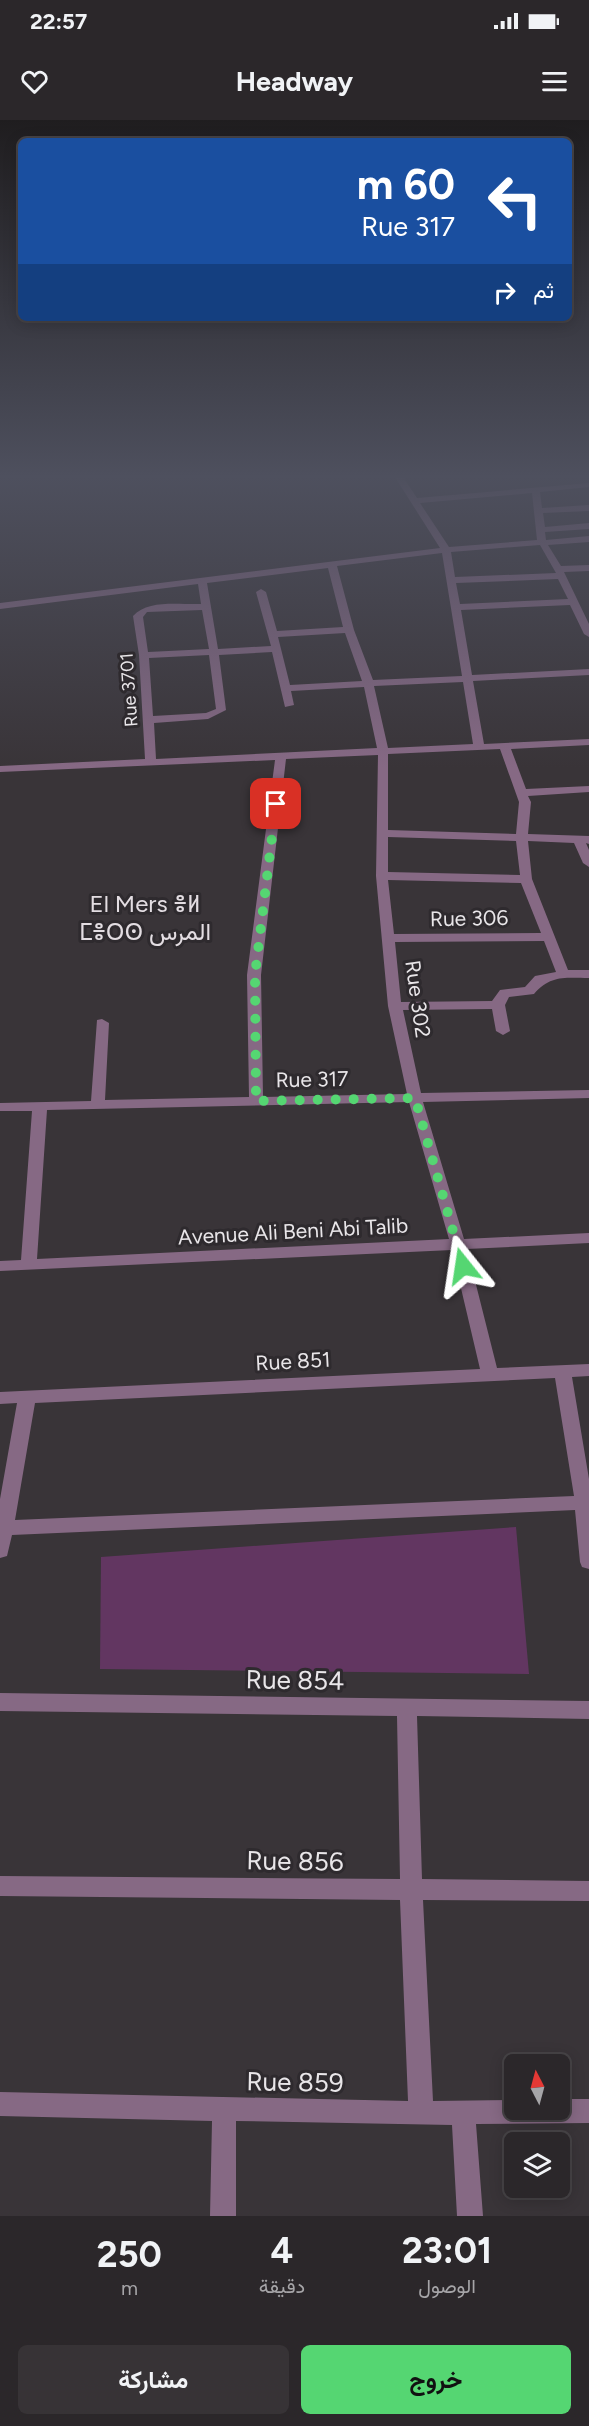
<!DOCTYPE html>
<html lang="ar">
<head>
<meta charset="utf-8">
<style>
  body { margin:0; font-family:Figtree,Vazirmatn,"Noto Sans Tifinagh",sans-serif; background:#373336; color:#f1f3f6; direction:rtl; height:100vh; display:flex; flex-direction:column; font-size:22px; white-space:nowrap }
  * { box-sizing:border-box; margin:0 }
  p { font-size:20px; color:#a6a5a8 }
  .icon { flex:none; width:33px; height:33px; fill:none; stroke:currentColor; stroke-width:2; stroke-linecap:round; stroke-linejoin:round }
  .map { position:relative; height:2096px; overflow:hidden; direction:ltr }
  .side { display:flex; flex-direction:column; background:#2b272a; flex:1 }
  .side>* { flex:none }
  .top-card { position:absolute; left:18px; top:18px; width:554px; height:183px; border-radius:9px; box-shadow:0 3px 15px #0003,0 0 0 2px #474447; direction:rtl; background:#1a4fa0; color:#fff; overflow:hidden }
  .needle { width:39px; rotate:354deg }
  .buttons { position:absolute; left:504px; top:1934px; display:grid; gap:12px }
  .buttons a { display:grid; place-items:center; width:66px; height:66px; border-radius:9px; background:#2b272a; box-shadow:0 3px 15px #0003,0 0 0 2px #474447; font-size:30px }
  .pin { position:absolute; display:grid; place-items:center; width:51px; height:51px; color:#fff; margin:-26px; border-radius:12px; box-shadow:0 3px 9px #0006 }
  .me { position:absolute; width:66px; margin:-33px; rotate:345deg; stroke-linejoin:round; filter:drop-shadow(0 0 4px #0008) }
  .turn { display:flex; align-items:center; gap:21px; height:126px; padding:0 18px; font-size:27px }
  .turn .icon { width:78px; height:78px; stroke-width:2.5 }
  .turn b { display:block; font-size:42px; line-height:51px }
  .then { display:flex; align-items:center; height:57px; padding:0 18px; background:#0003; gap:12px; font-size:22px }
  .eta { display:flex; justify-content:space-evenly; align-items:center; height:102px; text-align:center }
  .eta b { font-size:36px; font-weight:700; line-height:42px }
  .primary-button { display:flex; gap:12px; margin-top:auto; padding:12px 18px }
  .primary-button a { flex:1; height:69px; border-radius:9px; background:#55d672; color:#111; font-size:24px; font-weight:700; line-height:69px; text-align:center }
  .primary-button a+a { background:#373336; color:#f1f3f6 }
  .status { display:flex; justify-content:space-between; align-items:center; height:42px; padding:0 30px; background:#2b272a; direction:ltr }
  .status svg { height:16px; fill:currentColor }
  header { display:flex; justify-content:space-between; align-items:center; height:78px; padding:0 18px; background:#2b272a; font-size:27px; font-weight:700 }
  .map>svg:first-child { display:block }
</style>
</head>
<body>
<div class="status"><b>22:57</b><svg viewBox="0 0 49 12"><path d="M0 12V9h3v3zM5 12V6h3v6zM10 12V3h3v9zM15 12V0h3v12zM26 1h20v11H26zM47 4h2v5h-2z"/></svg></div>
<header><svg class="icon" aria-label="menu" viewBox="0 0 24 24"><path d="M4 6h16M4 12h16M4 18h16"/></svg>Headway<svg class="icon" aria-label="heart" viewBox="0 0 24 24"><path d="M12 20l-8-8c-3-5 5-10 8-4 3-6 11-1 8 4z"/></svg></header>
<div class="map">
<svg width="589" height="2096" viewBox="0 0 589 2096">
  <rect width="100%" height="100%" fill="#393438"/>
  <path fill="#623661" d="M516,1407L529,1554L100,1549L101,1437Z"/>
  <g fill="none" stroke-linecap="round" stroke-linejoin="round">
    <g fill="#866984" fill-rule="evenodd">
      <path d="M393,354H401L417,378L589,363V367L540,372L542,388L589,385V391L543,393L545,407L589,403V409L545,412L546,420L589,416V422L548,425L561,446L589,445V451L564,452L589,504V517L584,514L570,485L461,490L472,555L589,549V555L473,561L484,624L589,619V625L511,629L526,669L589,666V672L528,676L531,682L528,714L589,716V724L586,723L589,730V747L583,743L574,723L528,721L532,759L568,850H589V858C564,858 551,855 534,874L509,877L505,885L510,911L503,915L496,911L492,889L403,890L421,973L589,970V978L423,982L464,1119L589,1113V1123L467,1129L497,1248L589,1244V1256L572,1257L589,1359V1449L582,1447L580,1442L575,1390L12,1415L7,1436L0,1438V1379L17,1283L0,1284V1272L480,1249L452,1130L0,1151V1141L21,1140L32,991H0V983L91,981L97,900L102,899L109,903L105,980L249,977L247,855L275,640L0,652V646L145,639L139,535L133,496C148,479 180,485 201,484L198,464L0,489V483L440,428ZM532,373L537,420L449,427L420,383ZM540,425L556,453L455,457L451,432ZM442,433L462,556L373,560L354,510L337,446ZM328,448L343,507L277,511L266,472L261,469L256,472L271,526L218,529L207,463ZM558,459L568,479L460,484L456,463ZM202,490L209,529L148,532L143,497L147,492ZM345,513L362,561L290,565L278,517ZM272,532L285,587L294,585L291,571L364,567L377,628L156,639L154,603L208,599L226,590L219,535ZM209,535L216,589L206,593L153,596L149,538ZM463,562L473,624L388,628L374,566ZM500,629L519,682L516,714L388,710V634ZM378,635L376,756L388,886L407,974L263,977L261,855L286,639ZM388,717L516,721L520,755L388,752ZM388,760L521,763L541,813L394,814ZM544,821L556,852L535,856L525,867L500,870L492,881L401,882L395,822ZM409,982L449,1119L37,1139L47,990ZM555,1258L574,1376L15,1400L35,1283Z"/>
      <path d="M0,1573L589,1581V1599L417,1596L422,1759L589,1761V1781L423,1780L433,1981L514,1980V1989H560V1979H589V2003L476,2004L483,2096H457L452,2005L236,2001V2096H210L212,2001L0,1996V1972L408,1981L400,1780L0,1776V1756L400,1759L397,1596L0,1591Z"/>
    </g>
  </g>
  <linearGradient id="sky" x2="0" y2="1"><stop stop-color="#1f1d1f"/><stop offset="0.55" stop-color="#4e505e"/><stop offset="1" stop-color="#4e505e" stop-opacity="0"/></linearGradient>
  <rect width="589" height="648" fill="url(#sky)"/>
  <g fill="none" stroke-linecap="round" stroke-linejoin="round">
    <path stroke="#55d672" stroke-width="10" stroke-dasharray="0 18" d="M276,684L255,855L256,981L415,978L463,1146"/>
  </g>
  <g text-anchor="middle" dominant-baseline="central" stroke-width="6" stroke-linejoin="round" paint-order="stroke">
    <g font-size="18" fill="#e9e6e9" stroke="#2e2a2e">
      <text transform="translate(129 570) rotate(-94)">Rue 3701</text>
    </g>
    <g font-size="21" fill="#e9e6e9" stroke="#2e2a2e">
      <text transform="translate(469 798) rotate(-1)">Rue 306</text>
      <text transform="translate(418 879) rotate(82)">Rue 302</text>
      <text transform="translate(312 959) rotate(-1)">Rue 317</text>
      <text transform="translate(293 1111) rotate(-3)">Avenue Ali Beni Abi Talib</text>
      <text transform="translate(293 1241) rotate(-3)">Rue 851</text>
    </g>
    <g font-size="24" fill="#e3dde2" stroke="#2e2a2e">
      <text x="145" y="783">El Mers ⴻⵍ<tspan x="145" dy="28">ⵎⴻⵔⵙ المرس</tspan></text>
    </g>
    <g font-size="26" fill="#e9e6e9" stroke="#2e2a2e">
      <text transform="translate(295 1560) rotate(1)">Rue 854</text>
      <text transform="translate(295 1741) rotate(1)">Rue 856</text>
      <text transform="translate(295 1962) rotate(1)">Rue 859</text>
    </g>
  </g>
</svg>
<div class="buttons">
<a><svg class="needle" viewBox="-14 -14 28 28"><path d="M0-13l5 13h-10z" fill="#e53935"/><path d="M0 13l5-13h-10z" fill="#a6a5a8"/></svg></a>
<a><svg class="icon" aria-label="layers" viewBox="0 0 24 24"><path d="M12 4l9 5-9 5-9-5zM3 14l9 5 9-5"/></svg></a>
</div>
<div class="pin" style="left:276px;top:684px;background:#d93025"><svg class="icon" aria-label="arrive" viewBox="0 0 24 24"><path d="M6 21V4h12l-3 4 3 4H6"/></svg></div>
<svg class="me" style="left:463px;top:1146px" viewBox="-20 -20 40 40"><path d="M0-17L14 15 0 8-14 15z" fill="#55d672" stroke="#fff" stroke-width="4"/></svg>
<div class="top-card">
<div class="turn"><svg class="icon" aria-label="left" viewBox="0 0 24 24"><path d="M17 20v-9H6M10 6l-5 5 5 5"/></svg><div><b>60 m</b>Rue 317</div></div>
<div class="then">ثم<svg class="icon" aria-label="right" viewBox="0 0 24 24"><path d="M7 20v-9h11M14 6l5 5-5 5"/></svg></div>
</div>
</div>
<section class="side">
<div class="eta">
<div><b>23:01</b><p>الوصول</p></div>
<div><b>4</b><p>دقيقة</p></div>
<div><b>250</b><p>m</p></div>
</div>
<div class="primary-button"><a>خروج</a><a>مشاركة</a></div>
</section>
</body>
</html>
